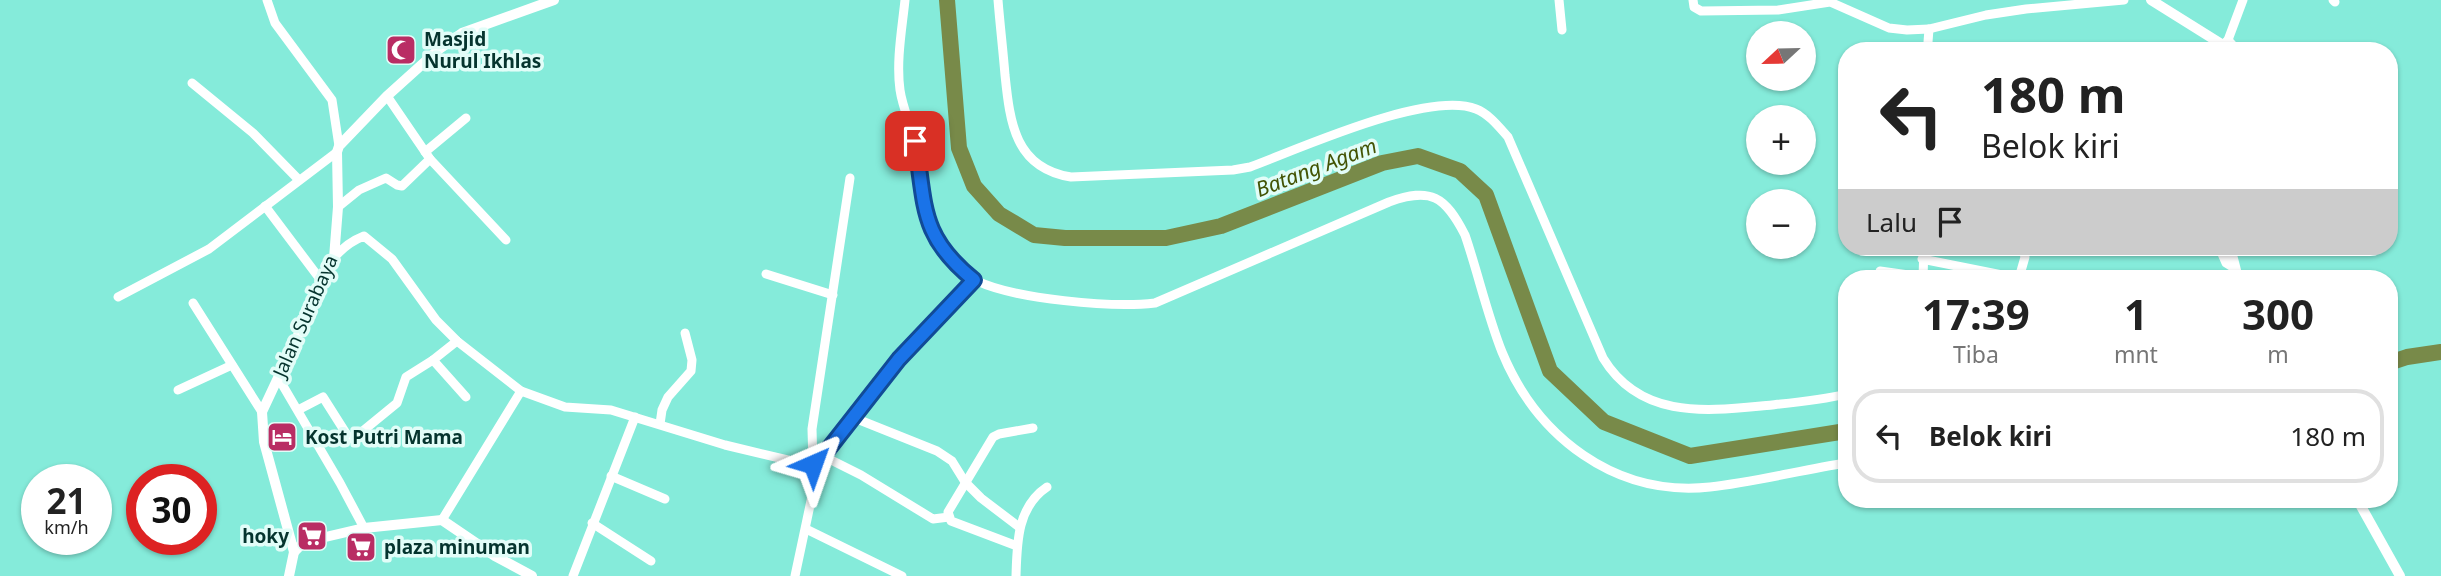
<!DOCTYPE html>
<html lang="id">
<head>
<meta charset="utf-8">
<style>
  body { margin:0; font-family:"Noto Sans",sans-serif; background:#f2f2f2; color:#222; height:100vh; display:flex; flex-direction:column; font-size:26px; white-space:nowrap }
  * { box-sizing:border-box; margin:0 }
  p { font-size:23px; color:#767676 }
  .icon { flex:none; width:38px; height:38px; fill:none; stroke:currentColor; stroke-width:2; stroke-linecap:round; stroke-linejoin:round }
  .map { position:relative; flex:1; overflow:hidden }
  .sheet { position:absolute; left:1838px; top:270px; width:560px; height:238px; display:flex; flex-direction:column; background:#fff; border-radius:28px; box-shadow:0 2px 5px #0004 }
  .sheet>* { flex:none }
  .banner { position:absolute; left:1838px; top:42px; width:560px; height:214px; border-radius:28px; box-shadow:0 2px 5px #0004; background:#fff; color:#222; overflow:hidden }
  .needle { width:46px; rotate:248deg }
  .buttons { position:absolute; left:1746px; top:21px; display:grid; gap:14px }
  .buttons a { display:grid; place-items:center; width:70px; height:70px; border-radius:50%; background:#fff; box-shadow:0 2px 5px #0004; font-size:35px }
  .speed { position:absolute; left:21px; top:464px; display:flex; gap:14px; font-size:35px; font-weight:700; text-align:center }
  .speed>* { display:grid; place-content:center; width:91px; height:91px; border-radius:50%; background:#fff; box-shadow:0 2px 5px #0004; line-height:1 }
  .speed small { font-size:18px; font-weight:400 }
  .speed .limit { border:10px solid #d22; background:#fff; color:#111 }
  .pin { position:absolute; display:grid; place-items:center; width:60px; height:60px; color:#fff; margin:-30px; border-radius:14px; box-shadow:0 4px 10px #0006 }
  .me { position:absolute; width:77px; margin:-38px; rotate:43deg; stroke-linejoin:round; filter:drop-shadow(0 0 5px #0008) }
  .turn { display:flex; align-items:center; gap:24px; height:147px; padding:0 28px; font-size:32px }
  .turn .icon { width:91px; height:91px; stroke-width:2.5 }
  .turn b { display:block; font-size:49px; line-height:60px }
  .then { display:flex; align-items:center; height:66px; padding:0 28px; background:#0003; gap:14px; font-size:26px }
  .eta { display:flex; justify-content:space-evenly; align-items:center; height:119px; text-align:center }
  .eta b { font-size:42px; font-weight:700; line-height:49px }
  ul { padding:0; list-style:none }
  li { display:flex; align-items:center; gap:21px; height:94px; margin:0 14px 10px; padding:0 14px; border:4px solid #e0e0e0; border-radius:28px }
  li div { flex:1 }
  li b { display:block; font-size:26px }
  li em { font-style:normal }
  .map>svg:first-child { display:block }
</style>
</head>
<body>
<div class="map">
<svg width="2441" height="576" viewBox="0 0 2441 576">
  <rect width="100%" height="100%" fill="#85ebda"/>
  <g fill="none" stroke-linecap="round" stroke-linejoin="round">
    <g stroke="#788a49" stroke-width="16">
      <path d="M947,0L959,148L974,186L999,214L1034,235L1065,238H1166L1221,226L1382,163L1418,156L1460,171L1486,195L1550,371L1604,422L1690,456L1846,431"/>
      <path d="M2389,363L2407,357L2441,352"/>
    </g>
    <g stroke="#fff" stroke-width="9">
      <path d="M267,0L275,23L332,100L339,146"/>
      <path d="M905,0C902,29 896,61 900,90C903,111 914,131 917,152C923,185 922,220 941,249C949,261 963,275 977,281C1015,299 1112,308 1155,303L1389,202C1431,187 1445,196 1465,235C1478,273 1487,314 1502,352C1537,437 1615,497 1710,487C1755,482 1801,470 1846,463"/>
      <path d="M998,0C1000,25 1003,50 1005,75C1010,123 1015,168 1071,177L1233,170L1250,167C1299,149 1428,90 1476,109C1489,114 1499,127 1508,137L1603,358C1639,417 1701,412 1761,406C1790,403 1818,401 1846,394"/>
      <path d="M1559,0L1562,30"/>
      <path d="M1693,0L1694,7L1701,11L1778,10L1830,2L1889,28L1907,30L1929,29L1986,15L2026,9L2124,0"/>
      <path d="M2333,0L2335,2"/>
      <path d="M1929,29L1928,42L1930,51"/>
      <path d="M2228,40L2238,51"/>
      <path d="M2223,45L2228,40L2243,0"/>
      <path d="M192,83L253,133L298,179"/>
      <path d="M387,96L430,159L506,240"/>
      <path d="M425,152L466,118"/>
      <path d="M265,206L323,283"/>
      <path d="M338,207L359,190L386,178L397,185L402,186L430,159"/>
      <path d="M2219,247L2226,263L2234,268"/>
      <path d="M334,258C343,247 351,241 364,236L392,259L436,320L457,341L521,391L565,407L611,410L725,445L809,465L814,469L816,477L795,576"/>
      <path d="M1922,259L2017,278"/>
      <path d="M1880,271L1923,277"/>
      <path d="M766,274L833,295"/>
      <path d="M1923,278L1924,247"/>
      <path d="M2019,278L2025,257L2022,247"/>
      <path d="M118,297L209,249L337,152"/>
      <path d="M193,303L262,412"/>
      <path d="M457,341L433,360L466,397"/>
      <path d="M279,379L340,483L364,528"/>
      <path d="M178,390L232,365"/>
      <path d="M298,410L323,397L349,438L353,439L397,403L406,377L433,360"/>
      <path d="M852,417L937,451L952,461L965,482L981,498L1019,527"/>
      <path d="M660,424L662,410L668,397L691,371L692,360L685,333"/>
      <path d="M823,456L899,360L974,280"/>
      <path d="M819,459L823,456L861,475L933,519L949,517"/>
      <path d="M813,464L812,429L850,178"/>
      <path d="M611,476L665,499"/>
      <path d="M442,520L521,391"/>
      <path d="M592,523L651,561"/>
      <path d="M806,529L902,576"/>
      <path d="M1017,546L951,521L948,512L993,437L999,434L1033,428"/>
      <path d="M573,576L635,417"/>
      <path d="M1016,576C1017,543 1017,507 1047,487"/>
    </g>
    <g stroke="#fff" stroke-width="10">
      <path d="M2151,0L2223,45L2226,51"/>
      <path d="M2230,247L2238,278"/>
      <path d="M2357,499L2400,576"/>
      <path d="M294,552L304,542L364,528L442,520L495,556L532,576"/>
      <path d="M289,576L294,552L264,442L262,412L334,258L338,207L337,152L339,146L387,96L438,50L462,33L554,0"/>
    </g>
  </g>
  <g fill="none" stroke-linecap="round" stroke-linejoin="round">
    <g stroke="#114b97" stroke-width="18">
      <path id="route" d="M813,464L823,456L899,359L974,280C918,235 926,204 915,141"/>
    </g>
    <use href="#route" stroke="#1a73e8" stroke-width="12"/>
  </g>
  <defs>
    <g id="mosque-square" transform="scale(1.575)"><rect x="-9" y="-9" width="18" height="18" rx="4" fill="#b92d64" stroke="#e2fdf8"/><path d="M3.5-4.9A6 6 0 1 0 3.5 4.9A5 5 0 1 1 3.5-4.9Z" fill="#fff"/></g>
    <g id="hotel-square" transform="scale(1.575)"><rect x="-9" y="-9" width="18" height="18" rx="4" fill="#b92d64" stroke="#e2fdf8"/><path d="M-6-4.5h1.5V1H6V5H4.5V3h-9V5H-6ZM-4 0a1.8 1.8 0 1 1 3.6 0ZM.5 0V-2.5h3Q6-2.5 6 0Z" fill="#fff"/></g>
    <g id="supermarket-square" transform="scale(1.575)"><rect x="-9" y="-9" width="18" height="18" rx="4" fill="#b92d64" stroke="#e2fdf8"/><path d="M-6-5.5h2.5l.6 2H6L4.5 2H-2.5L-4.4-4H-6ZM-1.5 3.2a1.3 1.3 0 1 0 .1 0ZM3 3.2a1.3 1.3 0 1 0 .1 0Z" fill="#fff"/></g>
  </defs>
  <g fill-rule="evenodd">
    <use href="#mosque-square" x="401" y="50"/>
    <use href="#hotel-square" x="282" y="437"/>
    <use href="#supermarket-square" x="312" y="536"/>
    <use href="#supermarket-square" x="361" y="547"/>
  </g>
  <g text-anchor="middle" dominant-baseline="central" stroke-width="7" stroke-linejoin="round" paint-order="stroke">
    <g font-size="19" font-weight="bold" fill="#05342e" stroke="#e2fdf8" text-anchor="start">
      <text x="424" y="39">Masjid<tspan x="424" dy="22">Nurul Ikhlas</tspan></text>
      <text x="305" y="437">Kost Putri Mama</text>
      <text x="289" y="536" text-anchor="end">hoky</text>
      <text x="384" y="547">plaza minuman</text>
    </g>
    <g font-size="19" fill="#05342e" stroke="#e2fdf8">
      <text transform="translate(305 316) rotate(-66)">Jalan Surabaya</text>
    </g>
    <g font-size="21" font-style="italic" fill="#435405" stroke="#e2fdf8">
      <text transform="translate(1316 167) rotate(-21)">Batang Agam</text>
    </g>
  </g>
</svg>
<div class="buttons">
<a><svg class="needle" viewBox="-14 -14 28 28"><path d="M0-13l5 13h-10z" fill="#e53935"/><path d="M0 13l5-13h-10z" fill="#767676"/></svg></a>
<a>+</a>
<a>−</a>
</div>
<div class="speed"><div>21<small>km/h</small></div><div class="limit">30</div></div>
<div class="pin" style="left:915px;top:141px;background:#d93025"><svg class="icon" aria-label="arrive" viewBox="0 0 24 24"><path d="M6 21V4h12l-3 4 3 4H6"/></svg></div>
<svg class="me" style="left:813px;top:464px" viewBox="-20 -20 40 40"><path d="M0-17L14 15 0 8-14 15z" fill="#1a73e8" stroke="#fff" stroke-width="4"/></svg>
<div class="banner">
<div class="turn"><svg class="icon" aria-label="left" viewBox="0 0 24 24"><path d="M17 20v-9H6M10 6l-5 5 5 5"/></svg><div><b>180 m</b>Belok kiri</div></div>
<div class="then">Lalu<svg class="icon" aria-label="arrive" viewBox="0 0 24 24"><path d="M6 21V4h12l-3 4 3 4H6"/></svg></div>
</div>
<section class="sheet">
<div class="eta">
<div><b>17:39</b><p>Tiba</p></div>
<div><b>1</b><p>mnt</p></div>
<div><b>300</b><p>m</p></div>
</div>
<ul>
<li><svg class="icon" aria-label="left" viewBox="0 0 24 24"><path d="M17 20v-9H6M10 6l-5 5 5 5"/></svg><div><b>Belok kiri</b></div><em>180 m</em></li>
</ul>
</section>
</div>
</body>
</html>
